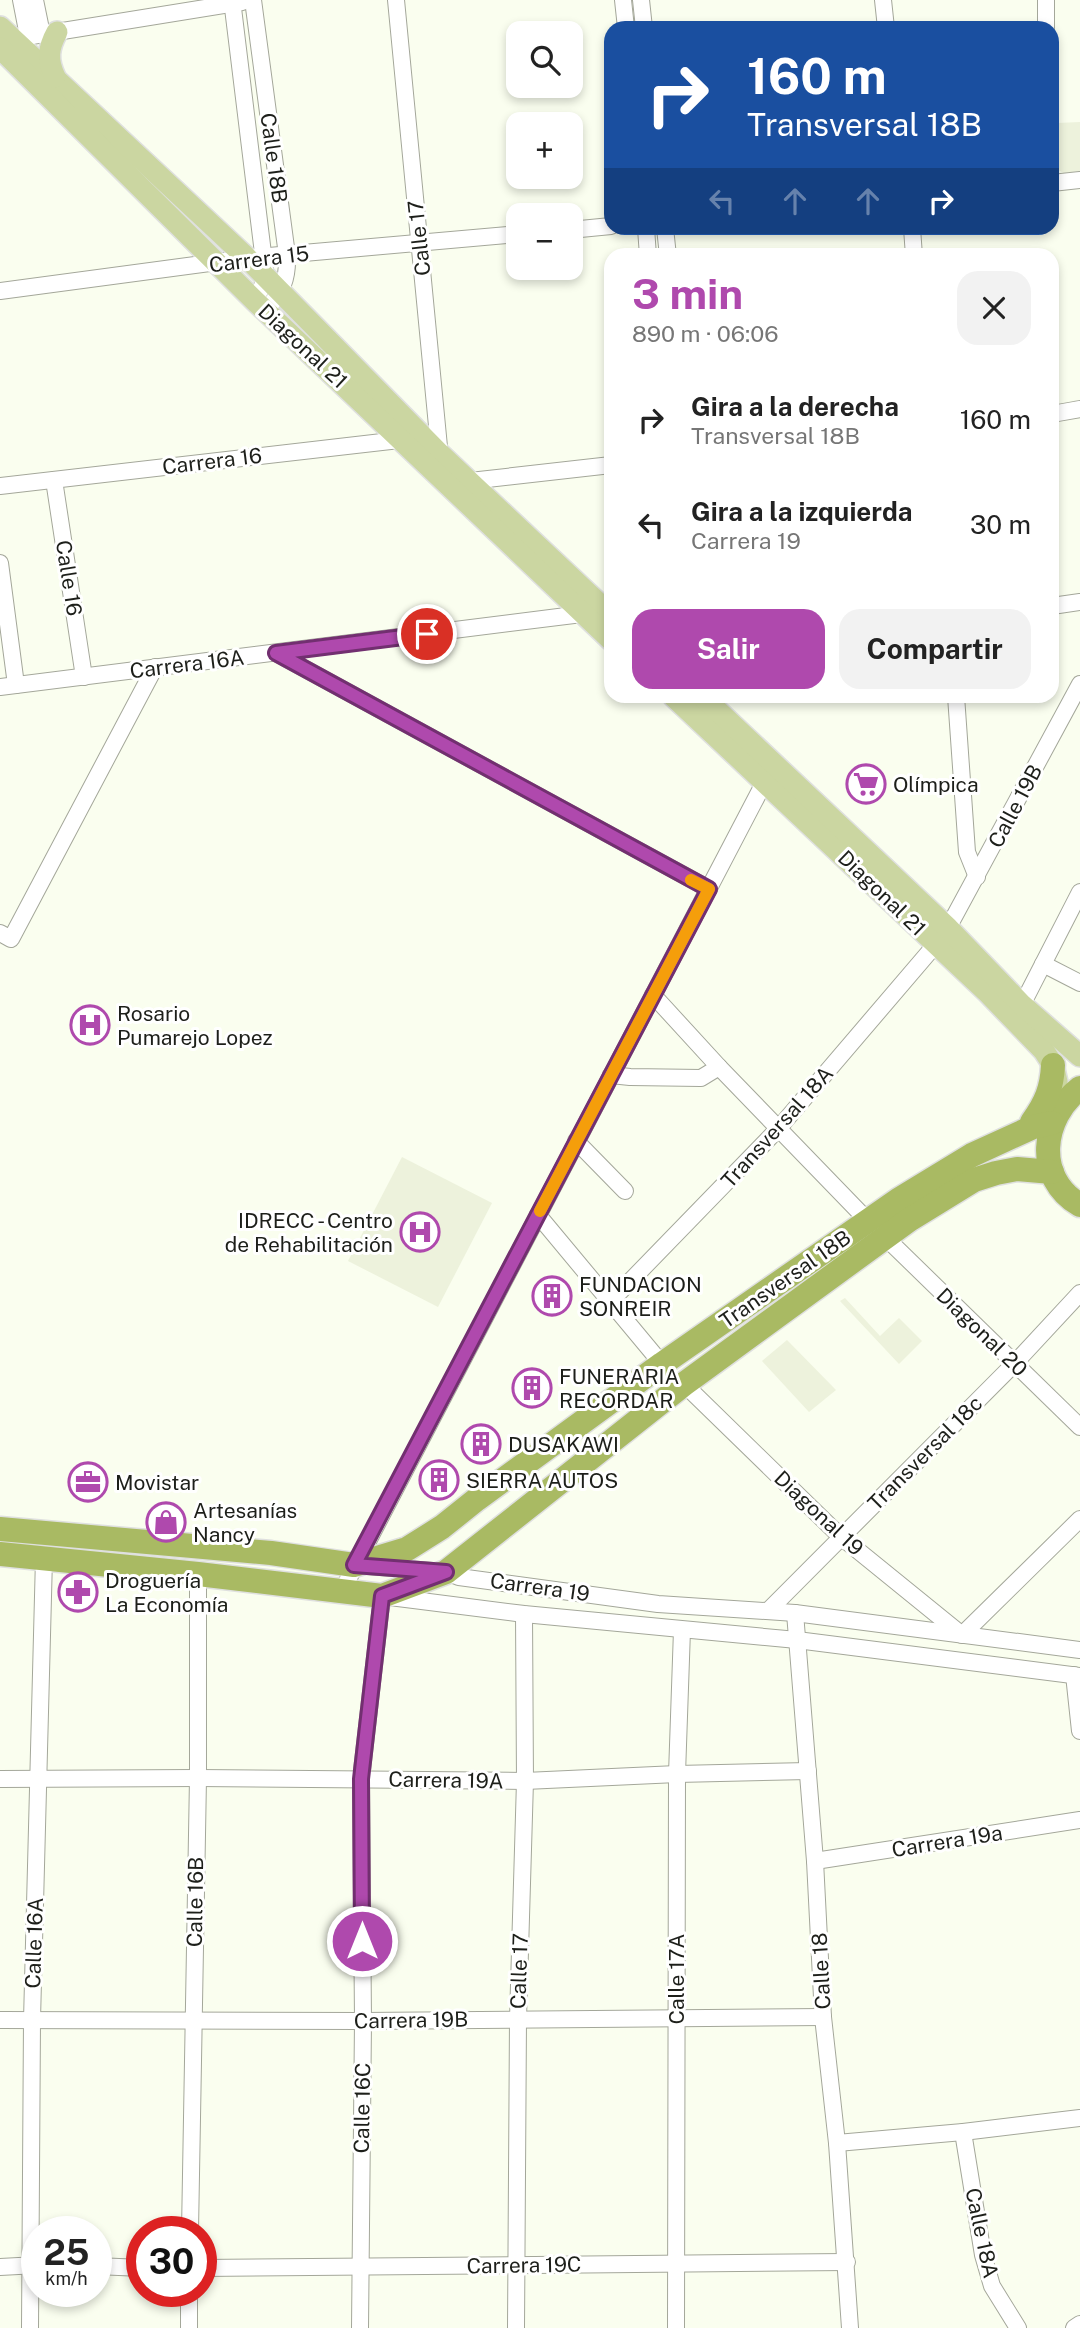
<!DOCTYPE html>
<html lang="es">
<head>
<meta charset="utf-8">
<style>
  body { margin:0; font-family:"Public Sans",sans-serif; background:#f2f2f2; color:#222; height:100vh; display:flex; flex-direction:column; font-size:26px; white-space:nowrap }
  * { box-sizing:border-box; margin:0 }
  p { font-size:23px; color:#767676 }
  .icon { flex:none; width:38px; height:38px; fill:none; stroke:currentColor; stroke-width:2; stroke-linecap:round; stroke-linejoin:round }
  .map { position:relative; flex:1; overflow:hidden }
  .drawer { position:absolute; left:604px; top:248px; width:455px; height:455px; display:flex; flex-direction:column; background:#fff; border-radius:21px; box-shadow:0 4px 10px #0003 }
  .drawer>* { flex:none }
  .hud { position:absolute; left:604px; top:21px; width:455px; height:214px; border-radius:21px; box-shadow:0 4px 10px #0003; background:#1a4fa0; color:#fff; overflow:hidden }
  .buttons { position:absolute; left:506px; top:21px; display:grid; gap:14px }
  .buttons a { display:grid; place-items:center; width:77px; height:77px; border-radius:14px; background:#fff; box-shadow:0 4px 10px #0003; font-size:35px }
  .speed { position:absolute; left:21px; top:2216px; display:flex; gap:14px; font-size:35px; font-weight:700; text-align:center }
  .speed>* { display:grid; place-content:center; width:91px; height:91px; border-radius:50%; background:#fff; box-shadow:0 4px 10px #0003; line-height:1 }
  .speed small { font-size:18px; font-weight:400 }
  .speed .limit { border:10px solid #d22; background:#fff; color:#111 }
  .pin { position:absolute; display:grid; place-items:center; width:60px; height:60px; color:#fff; margin:-30px; border:4px solid #fff; border-radius:50%; box-shadow:0 2px 7px #0007 }
  .me { position:absolute; width:77px; margin:-38px; rotate:0deg; stroke-linejoin:round; filter:drop-shadow(0 0 5px #0008) }
  .turn { display:flex; align-items:center; gap:24px; height:147px; padding:0 28px; font-size:32px }
  .turn .icon { width:91px; height:91px; stroke-width:2.5 }
  .turn b { display:block; font-size:49px; line-height:60px }
  .lanes { display:flex; align-items:center; height:66px; padding:0 28px; background:#0003; justify-content:center; gap:35px; direction:ltr }
  .lanes .off { opacity:.35 }
  .round { display:grid; place-items:center; flex:none; width:74px; height:74px; border-radius:21px; background:#f2f2f2 }
  .summary { display:flex; align-items:center; justify-content:space-between; height:119px; padding:0 28px }
  h1 { font-size:42px; font-weight:700; line-height:52px; color:#af49ad }
  .cta { display:flex; gap:14px; margin-top:auto; padding:14px 28px }
  .cta a { flex:1; height:80px; border-radius:21px; background:#af49ad; color:#fff; font-size:28px; font-weight:700; line-height:80px; text-align:center }
  .cta a+a { background:#f2f2f2; color:#222 }
  ul { padding:0; list-style:none }
  li { display:flex; align-items:center; gap:21px; height:105px; padding:0 28px }
  li div { flex:1 }
  li b { display:block; font-size:26px }
  li em { font-style:normal }
  .map>svg:first-child { display:block }
</style>
</head>
<body>
<div class="map">
<svg width="1080" height="2328" viewBox="0 0 1080 2328">
  <rect width="100%" height="100%" fill="#fafeef"/>
  <g fill="#edf2dc">
    <path d="M1080,122V171L1064,173L1058,170L1057,163V123Z"/>
    <path d="M402,1157L492,1203L438,1307L348,1261Z"/>
    <path d="M845,1298L880,1336L899,1318L922,1341L899,1364L840,1301Z"/>
    <path d="M787,1340L836,1390L809,1412L762,1361Z"/>
  </g>
  <g fill="none" stroke-linecap="round" stroke-linejoin="round">
    <g stroke="#a4a79a" stroke-width="18">
      <g id="minor">
        <path d="M21,0L28,36"/>
        <path d="M35,0L42,34"/>
        <path d="M232,0L266,278L255,301"/>
        <path d="M253,0L287,255C288,281 282,290 266,311"/>
        <path d="M396,0L440,457"/>
        <path d="M623,0L626,28"/>
        <path d="M641,0L644,28"/>
        <path d="M883,0L886,28"/>
        <path d="M1046,28V0"/>
        <path d="M13,39L242,2"/>
        <path d="M1052,183L1080,180"/>
        <path d="M646,228L648,256"/>
        <path d="M665,228L668,256"/>
        <path d="M912,228L914,256"/>
        <path d="M570,230L611,226"/>
        <path d="M0,291L247,258L518,234"/>
        <path d="M1052,414L1080,409"/>
        <path d="M54,480L84,677"/>
        <path d="M461,482L611,465"/>
        <path d="M0,486L408,439"/>
        <path d="M0,563L16,685"/>
        <path d="M1052,606L1080,602"/>
        <path d="M276,653L709,889"/>
        <path d="M0,687L582,614"/>
        <path d="M956,696L967,852L977,877"/>
        <path d="M948,928L1080,684"/>
        <path d="M0,933L11,939L155,667"/>
        <path d="M1043,964L1080,983"/>
        <path d="M653,995L719,1067L868,1221"/>
        <path d="M1022,1005L1080,892"/>
        <path d="M611,1075L630,1077L701,1078L719,1067"/>
        <path d="M576,1141L625,1191"/>
        <path d="M538,1215L662,1364"/>
        <path d="M885,1237L1080,1427"/>
        <path d="M610,1302L778,1129L936,944"/>
        <path d="M684,1384L840,1536L962,1635L1080,1519"/>
        <path d="M367,1566L446,1572L459,1577L658,1604L795,1613L1080,1650"/>
        <path d="M342,1591L765,781"/>
        <path d="M768,1611L1015,1363L1080,1293"/>
        <path d="M795,1613L815,1861L823,2017L837,2143L850,2328"/>
        <path d="M1074,1675L1080,1731"/>
        <path d="M0,1779L198,1778L525,1781L677,1774L808,1771"/>
        <path d="M815,1861L1080,1820"/>
        <path d="M0,2020L363,2021L823,2017"/>
        <path d="M963,2132L983,2255L992,2286L1018,2328"/>
        <path d="M837,2143L963,2132L1080,2118"/>
        <path d="M190,2231L198,1778V1574"/>
        <path d="M96,2266L142,2268"/>
        <path d="M0,2267L37,2265"/>
        <path d="M201,2268L847,2262"/>
        <path d="M30,2328L32,2020L44,1558"/>
        <path d="M189,2328V2291"/>
        <path d="M360,2328L363,2021L361,1779L382,1596L524,1614L797,1640L1080,1676"/>
        <path d="M516,2328L518,2019L525,1781L524,1614"/>
        <path d="M676,2328L677,1774L682,1630"/>
        <path d="M1074,2328L1080,2324"/>
      </g>
    </g>
    <g stroke="#dfe0df" stroke-width="24">
      <g id="major">
        <path d="M0,27L247,258L440,454L611,615"/>
        <path d="M0,48L255,301L611,640"/>
        <path d="M55,77C47,60 48,48 57,32"/>
        <path d="M673,696L986,991L1044,1051L1053,1065L1057,1082"/>
        <path d="M702,696L948,928L1022,1005L1080,1056"/>
      </g>
    </g>
    <g stroke="#dfe0df" stroke-width="27">
      <g id="highway">
        <path d="M1080,1088C1041,1118 1034,1178 1080,1205"/>
        <path d="M1032,1122C1046,1103 1052,1088 1053,1065"/>
        <path d="M0,1529L271,1553L354,1565L407,1549L442,1527L477,1499L662,1364L898,1200L972,1155L1033,1127L1052,1123"/>
        <path d="M0,1554L198,1574L382,1596L446,1572L684,1384L909,1220L974,1180L996,1173L1017,1169L1052,1172"/>
      </g>
    </g>
    <use href="#minor" stroke="#fff" stroke-width="16"/>
    <use href="#major" stroke="#cbd6a1" stroke-width="21"/>
    <use href="#highway" stroke="#a9ba63" stroke-width="24"/>
  </g>
  <g fill="none" stroke-linecap="round" stroke-linejoin="round">
    <g stroke="#722f70" stroke-width="18">
      <path id="route" d="M362,1941L361,1779L382,1596L446,1572L354,1565L709,889L276,653L427,634"/>
    </g>
    <use href="#route" stroke="#af49ad" stroke-width="12"/>
    <path stroke="#f59e0b" stroke-width="12" d="M540,1211L709,889L691,880"/>
  </g>
  <defs>
    <g id="supermarket-ring" transform="scale(2.0125)"><circle r="9.5" fill="#fff" stroke="#af49ad" stroke-width="1.5"/><path d="M-6-5.5h2.5l.6 2H6L4.5 2H-2.5L-4.4-4H-6ZM-1.5 3.2a1.3 1.3 0 1 0 .1 0ZM3 3.2a1.3 1.3 0 1 0 .1 0Z" fill="#af49ad"/></g>
    <g id="hospital-ring" transform="scale(2.0125)"><circle r="9.5" fill="#fff" stroke="#af49ad" stroke-width="1.5"/><path d="M-5-5h3v3.5h4V-5h3V5h-3V1.5h-4V5h-3Z" fill="#af49ad"/></g>
    <g id="building-ring" transform="scale(2.0125)"><circle r="9.5" fill="#fff" stroke="#af49ad" stroke-width="1.5"/><path d="M-4-6H4V6H1V3H-1V6H-4ZM-2.5-4.3h1.7v1.8h-1.7ZM.8-4.3h1.7v1.8H.8ZM-2.5-1h1.7V.8h-1.7ZM.8-1h1.7V.8H.8Z" fill="#af49ad"/></g>
    <g id="office-ring" transform="scale(2.0125)"><circle r="9.5" fill="#fff" stroke="#af49ad" stroke-width="1.5"/><path d="M-6-3h4V-5.5h4V-3h4V5H-6ZM-1-4.5V-3h2v-1.5ZM-6 0V1H6V0Z" fill="#af49ad"/></g>
    <g id="shop-ring" transform="scale(2.0125)"><circle r="9.5" fill="#fff" stroke="#af49ad" stroke-width="1.5"/><path d="M-5-2.5h2.3a2.7 3.5 0 0 1 5.4 0H5L5.5 6h-11ZM-1.5-2.5h3a1.5 2.3 0 0 0-3 0Z" fill="#af49ad"/></g>
    <g id="pharmacy-ring" transform="scale(2.0125)"><circle r="9.5" fill="#fff" stroke="#af49ad" stroke-width="1.5"/><path d="M-2-6h4v4h4v4h-4v4h-4v-4h-4v-4h4Z" fill="#af49ad"/></g>
  </defs>
  <g fill-rule="evenodd">
    <use href="#supermarket-ring" x="866" y="784"/>
    <use href="#hospital-ring" x="90" y="1025"/>
    <use href="#hospital-ring" x="420" y="1232"/>
    <use href="#building-ring" x="552" y="1296"/>
    <use href="#building-ring" x="532" y="1388"/>
    <use href="#building-ring" x="481" y="1444"/>
    <use href="#building-ring" x="439" y="1480"/>
    <use href="#office-ring" x="88" y="1482"/>
    <use href="#shop-ring" x="166" y="1522"/>
    <use href="#pharmacy-ring" x="78" y="1592"/>
  </g>
  <g text-anchor="middle" dominant-baseline="central" stroke-width="6" stroke-linejoin="round" paint-order="stroke">
    <g font-size="21" fill="#1d1f1a" stroke="#fff">
      <text transform="translate(274 158) rotate(82)">Calle 18B</text>
      <text transform="translate(419 238) rotate(-96)">Calle 17</text>
      <text transform="translate(259 259) rotate(-7)">Carrera 15</text>
      <text transform="translate(303 346) rotate(43)">Diagonal 21</text>
      <text transform="translate(212 461) rotate(-7)">Carrera 16</text>
      <text transform="translate(69 578) rotate(81)">Calle 16</text>
      <text transform="translate(187 664) rotate(-7)">Carrera 16A</text>
      <text transform="translate(1015 806) rotate(-62)">Calle 19B</text>
      <text transform="translate(882 893) rotate(44)">Diagonal 21</text>
      <text transform="translate(777 1127) rotate(-48)">Transversal 18A</text>
      <text transform="translate(785 1279) rotate(-35)">Transversal 18B</text>
      <text transform="translate(982 1332) rotate(44)">Diagonal 20</text>
      <text transform="translate(925 1453) rotate(-45)">Transversal 18c</text>
      <text transform="translate(819 1513) rotate(43)">Diagonal 19</text>
      <text transform="translate(540 1587) rotate(8)">Carrera 19</text>
      <text transform="translate(446 1780) rotate(1)">Carrera 19A</text>
      <text transform="translate(947 1841) rotate(-9)">Carrera 19a</text>
      <text transform="translate(195 1902) rotate(-89)">Calle 16B</text>
      <text transform="translate(34 1943) rotate(-88)">Calle 16A</text>
      <text transform="translate(519 1971) rotate(-88)">Calle 17</text>
      <text transform="translate(821 1971) rotate(-93)">Calle 18</text>
      <text transform="translate(676 1979) rotate(-90)">Calle 17A</text>
      <text transform="translate(411 2020) rotate(-1)">Carrera 19B</text>
      <text transform="translate(362 2108) rotate(-89)">Calle 16C</text>
      <text transform="translate(982 2233) rotate(78)">Calle 18A</text>
      <text transform="translate(524 2265) rotate(-1)">Carrera 19C</text>
    </g>
    <g font-size="21" fill="#1d1f1a" stroke="#fff" text-anchor="start">
      <text x="893" y="784">Olímpica</text>
      <text x="117" y="1013">Rosario<tspan x="117" dy="24">Pumarejo Lopez</tspan></text>
      <text x="393" y="1220" text-anchor="end">IDRECC - Centro<tspan x="393" dy="24">de Rehabilitación</tspan></text>
      <text x="579" y="1284">FUNDACION<tspan x="579" dy="24">SONREIR</tspan></text>
      <text x="559" y="1376">FUNERARIA<tspan x="559" dy="24">RECORDAR</tspan></text>
      <text x="508" y="1444">DUSAKAWI</text>
      <text x="466" y="1480">SIERRA AUTOS</text>
      <text x="115" y="1482">Movistar</text>
      <text x="193" y="1510">Artesanías<tspan x="193" dy="24">Nancy</tspan></text>
      <text x="105" y="1580">Droguería<tspan x="105" dy="24">La Economía</tspan></text>
    </g>
  </g>
</svg>
<div class="buttons">
<a><svg class="icon" aria-label="search" viewBox="0 0 24 24"><circle cx="10" cy="10" r="6"/><path d="M15 15l6 6"/></svg></a>
<a>+</a>
<a>−</a>
</div>
<div class="speed"><div>25<small>km/h</small></div><div class="limit">30</div></div>
<div class="pin" style="left:427px;top:634px;background:#d93025"><svg class="icon" aria-label="arrive" viewBox="0 0 24 24"><path d="M6 21V4h12l-3 4 3 4H6"/></svg></div>
<svg class="me" style="left:362px;top:1941px" viewBox="-20 -20 40 40"><circle r="17" fill="#af49ad" stroke="#fff" stroke-width="3"/><path d="M0-11L8 9 0 5-8 9z" fill="#fff"/></svg>
<div class="hud">
<div class="turn"><svg class="icon" aria-label="right" viewBox="0 0 24 24"><path d="M7 20v-9h11M14 6l5 5-5 5"/></svg><div><b>160 m</b>Transversal 18B</div></div>
<div class="lanes"><svg class="icon off" aria-label="left" viewBox="0 0 24 24"><path d="M17 20v-9H6M10 6l-5 5 5 5"/></svg><svg class="icon off" aria-label="ahead" viewBox="0 0 24 24"><path d="M12 20V5M6 11l6-6 6 6"/></svg><svg class="icon off" aria-label="ahead" viewBox="0 0 24 24"><path d="M12 20V5M6 11l6-6 6 6"/></svg><svg class="icon" aria-label="right" viewBox="0 0 24 24"><path d="M7 20v-9h11M14 6l5 5-5 5"/></svg></div>
</div>
<section class="drawer">
<div class="summary"><div><h1>3 min</h1><p>890 m · 06:06</p></div><a class="round"><svg class="icon" aria-label="close" viewBox="0 0 24 24"><path d="M6 6l12 12M18 6L6 18"/></svg></a></div>
<ul>
<li><svg class="icon" aria-label="right" viewBox="0 0 24 24"><path d="M7 20v-9h11M14 6l5 5-5 5"/></svg><div><b>Gira a la derecha</b><p>Transversal 18B</p></div><em>160 m</em></li>
<li><svg class="icon" aria-label="left" viewBox="0 0 24 24"><path d="M17 20v-9H6M10 6l-5 5 5 5"/></svg><div><b>Gira a la izquierda</b><p>Carrera 19</p></div><em>30 m</em></li>
</ul>
<div class="cta"><a>Salir</a><a>Compartir</a></div>
</section>
</div>
</body>
</html>
